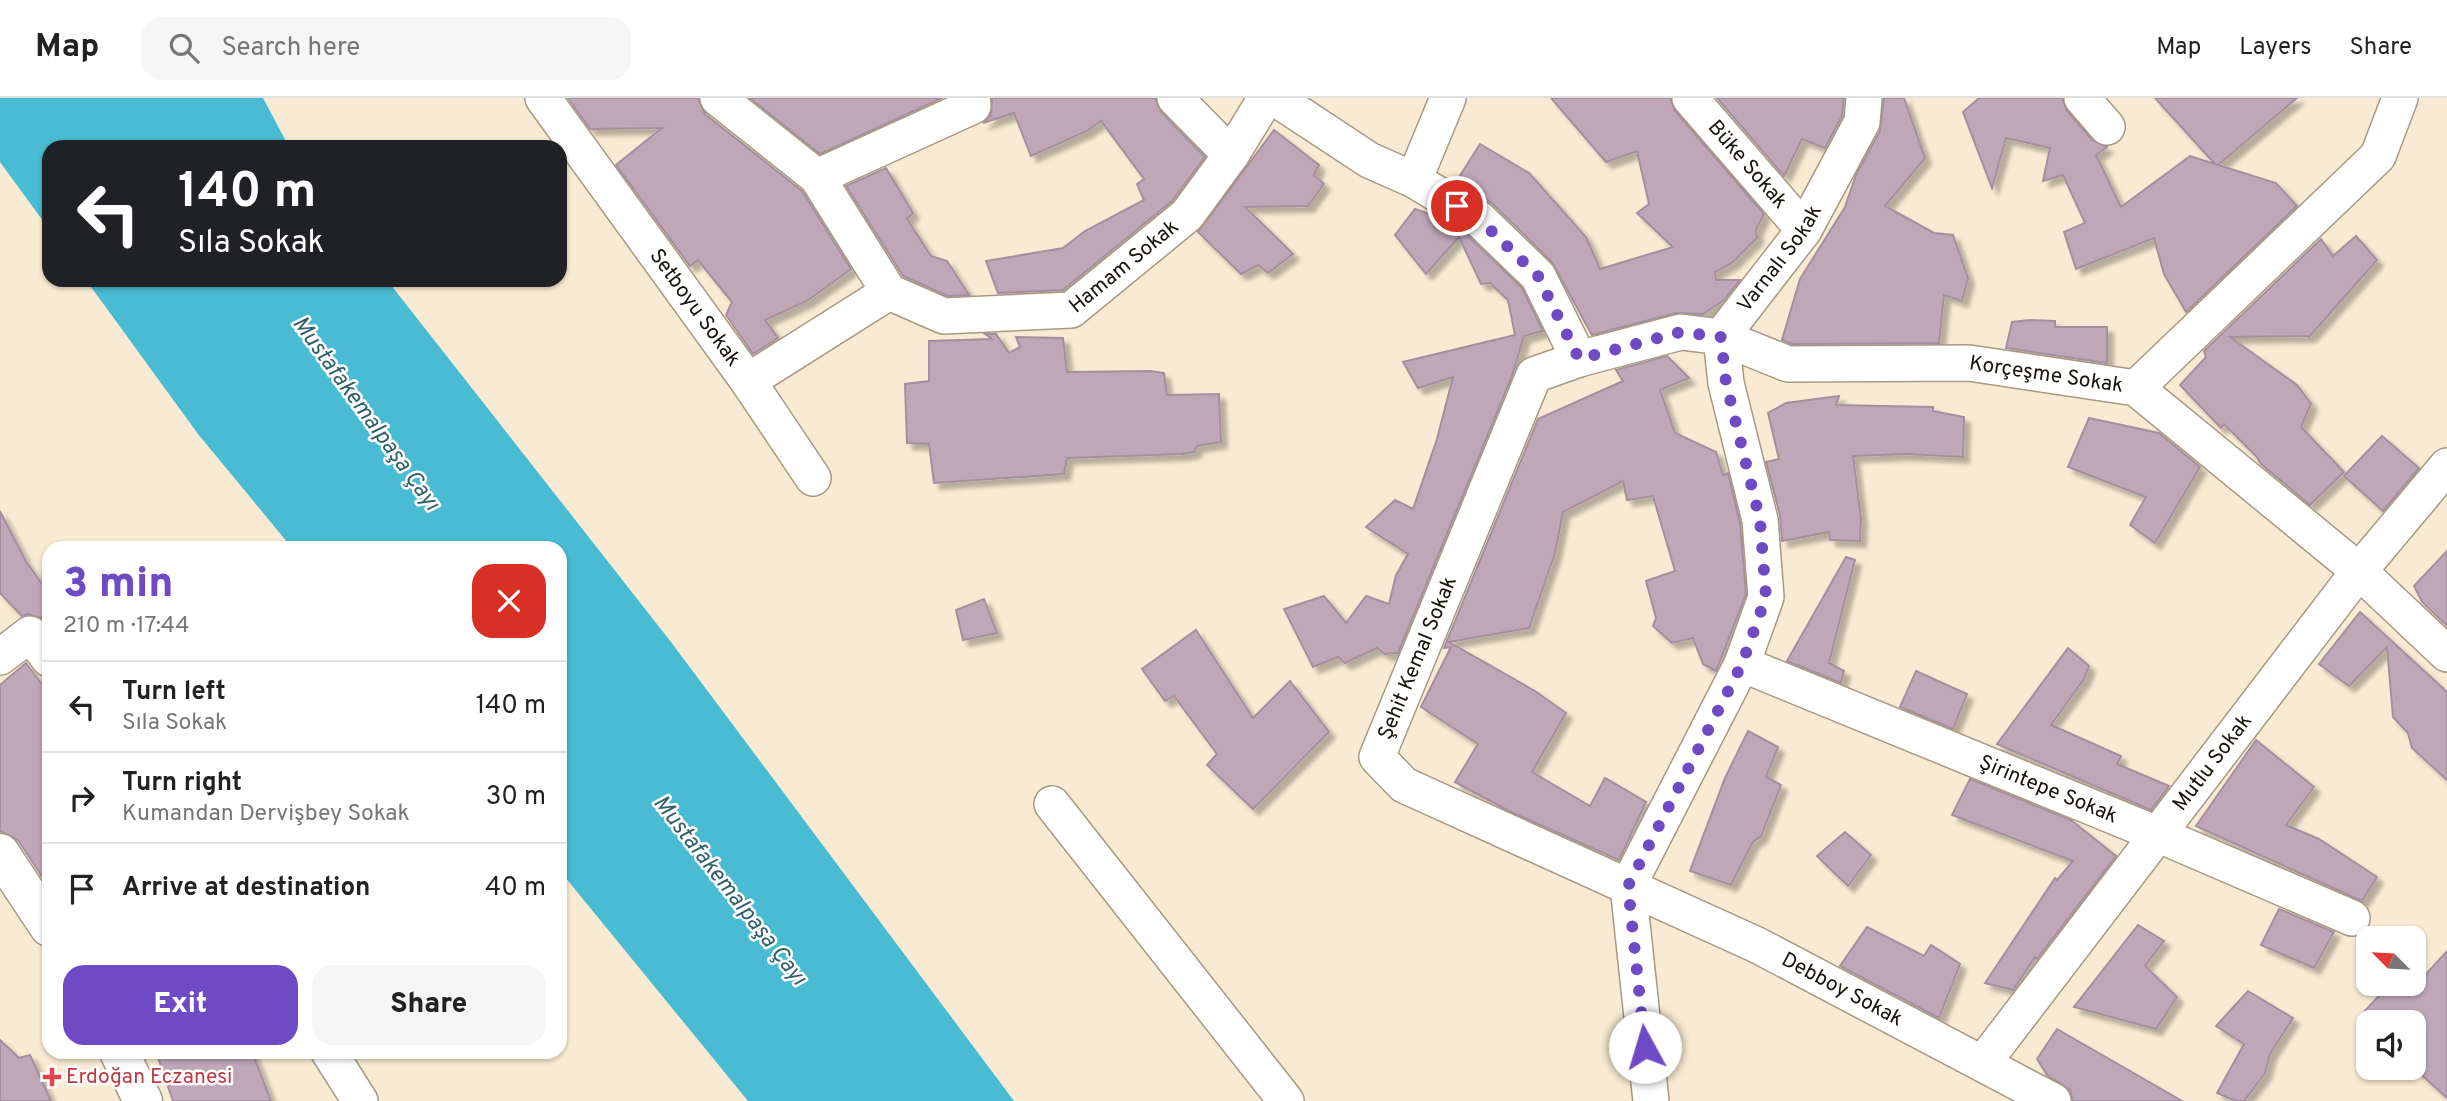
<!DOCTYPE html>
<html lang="en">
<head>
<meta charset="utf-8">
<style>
  body { margin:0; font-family:Overpass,sans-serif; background:#f6f6f6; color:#222; height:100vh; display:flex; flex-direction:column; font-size:26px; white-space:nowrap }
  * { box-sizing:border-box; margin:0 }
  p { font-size:23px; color:#767676 }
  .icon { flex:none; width:38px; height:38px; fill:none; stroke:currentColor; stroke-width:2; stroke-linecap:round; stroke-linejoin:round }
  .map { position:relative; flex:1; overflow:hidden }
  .details { position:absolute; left:42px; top:443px; width:525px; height:518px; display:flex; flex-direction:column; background:#fff; border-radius:21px; box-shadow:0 2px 5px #0004 }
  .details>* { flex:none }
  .guide { position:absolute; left:42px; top:42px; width:525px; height:147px; border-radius:21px; box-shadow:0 2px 5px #0004; background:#202124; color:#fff; overflow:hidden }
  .needle { width:46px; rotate:294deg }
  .fabs { position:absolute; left:2356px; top:828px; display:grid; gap:14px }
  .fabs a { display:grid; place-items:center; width:70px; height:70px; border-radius:14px; background:#fff; box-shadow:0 2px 5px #0004; font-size:35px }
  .pin { position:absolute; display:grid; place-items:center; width:60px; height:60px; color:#fff; margin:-30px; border:4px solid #fff; border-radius:50%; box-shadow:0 2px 7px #0007 }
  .me { position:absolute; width:77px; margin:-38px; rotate:354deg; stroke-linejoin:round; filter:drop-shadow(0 0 5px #0008) }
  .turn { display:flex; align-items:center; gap:24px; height:147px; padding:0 21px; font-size:32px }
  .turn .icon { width:91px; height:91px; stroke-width:2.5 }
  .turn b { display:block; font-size:49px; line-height:60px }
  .round { display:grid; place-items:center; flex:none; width:74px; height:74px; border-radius:21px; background:#f6f6f6 }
  .headline { display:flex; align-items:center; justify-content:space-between; height:119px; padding:0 21px }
  h1 { font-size:42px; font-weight:800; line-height:52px; color:#6e4bc4 }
  .action { display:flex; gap:14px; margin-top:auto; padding:14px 21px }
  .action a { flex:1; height:80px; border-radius:21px; background:#6e4bc4; color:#fff; font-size:28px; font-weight:800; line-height:80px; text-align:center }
  .action a+a { background:#f6f6f6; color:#222 }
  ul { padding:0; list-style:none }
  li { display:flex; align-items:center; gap:21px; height:91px; padding:0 21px; border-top:2px solid #e0e0e0 }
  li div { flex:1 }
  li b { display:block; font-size:26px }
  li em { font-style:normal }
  header { display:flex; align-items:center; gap:42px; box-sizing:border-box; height:98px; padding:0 35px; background:#fff; border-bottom:2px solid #e0e0e0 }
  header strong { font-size:33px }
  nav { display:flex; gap:38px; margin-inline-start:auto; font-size:24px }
  .search { width:490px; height:63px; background:#f6f6f6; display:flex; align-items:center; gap:18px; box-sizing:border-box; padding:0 24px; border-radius:21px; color:#767676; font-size:26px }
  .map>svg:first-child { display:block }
</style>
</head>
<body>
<header>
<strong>Map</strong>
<div class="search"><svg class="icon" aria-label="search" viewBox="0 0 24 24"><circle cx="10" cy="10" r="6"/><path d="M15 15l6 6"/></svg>Search here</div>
<nav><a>Map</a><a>Layers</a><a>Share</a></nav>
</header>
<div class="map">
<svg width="2447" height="1003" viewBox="0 0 2447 1003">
  <defs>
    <filter id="shadow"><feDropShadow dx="6" dy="6" stdDeviation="2" flood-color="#0004"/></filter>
  </defs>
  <rect width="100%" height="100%" fill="#f9ebd3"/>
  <g fill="#49bbd2">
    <path d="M0,0H263L289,49H49V131L0,64Z"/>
    <path d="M86,182H387L671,544L1014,1003H748L560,773V450H292L198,336Z"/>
  </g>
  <g fill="#bfa7b8" stroke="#a58e9e" stroke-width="2" filter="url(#shadow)">
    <path d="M568,0H698L705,16L802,93L851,171L807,203L765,222L778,240L753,256L726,217L732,204L698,162L690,168L616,67L662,30L590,31Z"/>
    <path d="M750,0H942L820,56Z"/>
    <path d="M992,0H1155L1161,14L1205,59L1172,103L1063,192L998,195L986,163L1063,150L1085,133L1144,102L1137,86L1144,81L1101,23L1087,33L1031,58L1014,15L983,25L991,17Z"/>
    <path d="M1551,0H1670L1675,13L1764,116L1756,132L1757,140L1732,165L1715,174L1716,182H1740L1724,202L1703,216L1676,215L1592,237L1552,164L1493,106L1456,84L1480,46L1529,75L1586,139L1600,171L1673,149L1637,115L1649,106L1637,53L1606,64Z"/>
    <path d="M1717,0H1844L1842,18L1825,50L1802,41L1784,78Z"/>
    <path d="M1884,0H1904L1925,60L1885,108L1934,135L1953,137L1968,180L1962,203L1944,197L1939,245L1792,246L1782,242L1800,181L1845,109L1856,77L1880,33Z"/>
    <path d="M1979,0H2062L2067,13L2092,42L2107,49L2096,57L2121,109L2190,58L2215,66L2155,0H2297L2218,67L2276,85L2297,108L2186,214L2164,176L2154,140L2076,171L2064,134L2085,125L2063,77L2043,83L2050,50L2006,40L1992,90L1963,14Z"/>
    <path d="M1274,32L1319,67L1314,77L1324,86L1308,108L1245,109L1293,156L1268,175L1258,167L1241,176L1198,134Z"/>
    <path d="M886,70L913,115L907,121L931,158L947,163L969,197L948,198L903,178L846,88Z"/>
    <path d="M1415,111L1435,118L1467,137L1522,190L1543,233L1524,238L1512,278L1398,555L1385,556L1377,550L1345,565L1338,559L1313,569L1284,511L1324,498L1346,525L1366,498L1389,506L1396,477L1408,456L1366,429L1395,402L1413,411L1437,341L1453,279L1418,290L1403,264L1515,237L1508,202L1490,185L1481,186L1459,139L1426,176L1395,137Z"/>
    <path d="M2356,138L2377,162L2310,238L2230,239L2297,287L2311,306L2301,329L2344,374L2310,407L2261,366L2257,359L2224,326L2221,330L2180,287L2206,259L2204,253L2321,141L2333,158Z"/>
    <path d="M2030,222L2055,223V229H2107V265L2006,250L2012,224Z"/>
    <path d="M985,236H996L1009,255L1020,249L1016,239L1063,240L1067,274L1151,273L1164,275L1167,297L1219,296L1221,344L1197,348L1194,354L1182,356L1067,360L1064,376L934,385L929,346L907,345L905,286L929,283V243L992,241Z"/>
    <path d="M1667,258L1689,280L1660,292L1675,335L1716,354L1723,377L1728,375L1740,425L1746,496L1716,573L1703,566L1693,540L1672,545L1653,528L1656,520L1646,483L1675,473L1653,398L1627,402L1623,383L1563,414L1555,455L1529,530L1449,544L1535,593L1566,615L1532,674L1590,708L1605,680L1646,704L1619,762L1511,714L1455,684L1478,646L1421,609L1451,549L1444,550L1538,321L1623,283L1616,272Z"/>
    <path d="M1839,298L1836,307L1933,309V313L1964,319L1963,359L1907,356L1853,358L1861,420L1860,443L1830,442L1829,434L1782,443L1780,417L1766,364L1779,361L1768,315L1786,305Z"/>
    <path d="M2089,320L2159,335L2200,369L2155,445L2130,427L2146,399L2068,369Z"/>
    <path d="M2382,338L2419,370L2383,413L2344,378Z"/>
    <path d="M0,413L25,462L49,496V513L41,520L28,516L22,518L0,495Z"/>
    <path d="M2447,453V528L2422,504L2414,488Z"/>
    <path d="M1846,459L1855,462L1829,565L1844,573L1841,585L1787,563Z"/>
    <path d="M984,501L997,535L963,542L956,512Z"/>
    <path d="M2360,514L2447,594V682L2412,650L2408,635L2393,619L2387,549L2349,588L2319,566Z"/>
    <path d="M1196,532L1253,620L1290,583L1329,634L1253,711L1207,667L1217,656L1174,598L1165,603L1142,571Z"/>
    <path d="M2068,550L2089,568L2084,581L2051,627L2121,658L2117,666L2169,688L2151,712L1997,646Z"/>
    <path d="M26,565L49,596V789L18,742L0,733V587Z"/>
    <path d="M1916,573L1967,596L1953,631L1900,609Z"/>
    <path d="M1748,633L1778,649L1766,679L1781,687L1761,738L1753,744L1731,787L1690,773L1725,680Z"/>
    <path d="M2256,642L2314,689L2286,727L2319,741L2377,779L2362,803L2196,728Z"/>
    <path d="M1970,681L2071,722L2116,758L2037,861L2035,859L2013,892L1985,885L2055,780L2057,782L2073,763L1952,717Z"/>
    <path d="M1845,734L1871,757L1848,788L1817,758Z"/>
    <path d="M2279,811L2334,834L2314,870L2261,847Z"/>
    <path d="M2138,827L2164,843L2145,868L2177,899L2156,931L2074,909Z"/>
    <path d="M1867,829L1924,858L1931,847L1960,866L1939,920L1840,868Z"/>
    <path d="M2447,853V1000L2413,969V924L2368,926L2360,918L2390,886H2417Z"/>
    <path d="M2248,893L2293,920L2270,956L2265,975L2244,1003H2236L2217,995L2244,946L2216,928Z"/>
    <path d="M2057,931L2182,1003H2073L2070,992L2047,977L2037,961Z"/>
    <path d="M0,942L19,960L30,957L51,1003H0Z"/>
    <path d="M156,954H252L271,1003H173Z"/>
  </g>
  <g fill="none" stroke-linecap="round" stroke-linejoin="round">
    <g stroke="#a79983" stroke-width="38">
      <g id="street">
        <path id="s1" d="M543,0L748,283L889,194"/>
        <path id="s2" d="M718,0L817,79L889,194L944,218L1071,212L1187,117L1231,57L1266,0"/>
        <path d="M1175,0L1231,57"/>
        <path d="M1275,0L1369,62L1414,82L1479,121L1538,178L1579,261"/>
        <path id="s3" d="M1690,0L1804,132"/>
        <path d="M2082,0L2107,29"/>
        <path d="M817,79L973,8L972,0"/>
        <path d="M1414,82L1448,0"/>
        <path d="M748,283L813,380"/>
        <path d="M2136,290L2378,58L2400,0"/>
        <path d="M0,559L30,536L49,561"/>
        <path id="s4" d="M1742,566L2157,736L2352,820"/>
        <path d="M1052,706L1286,1003"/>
        <path d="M329,954L360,1003"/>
        <path id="s5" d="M1983,965L2359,473L2447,368"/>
        <path id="s6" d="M1651,1003L1628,788L1742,566L1766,499L1760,422L1726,285L1721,239L1804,132L1862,24L1864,0"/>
        <path id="s7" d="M2053,1003L1757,847L1404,687L1377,659L1534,277L1579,261L1681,234L1721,239L1788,266L1969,265L2136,290L2359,473L2447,556"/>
      </g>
    </g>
    <g stroke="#a79983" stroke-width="41">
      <g id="secondary">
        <path d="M0,755L49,829"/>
        <path d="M119,954L143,1003"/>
      </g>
    </g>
    <use href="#street" stroke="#fff" stroke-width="35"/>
    <use href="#secondary" stroke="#fff" stroke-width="38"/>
  </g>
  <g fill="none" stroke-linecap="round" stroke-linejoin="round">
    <path stroke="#6e4bc4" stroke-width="12" stroke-dasharray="0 21.6" d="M1457,108L1479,121L1538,178L1579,261L1681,234L1721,239L1726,285L1760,422L1766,499L1742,566L1628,788L1645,949"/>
  </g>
  <path fill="#e0444e" stroke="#fff" stroke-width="2.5" d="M48.5 968.5h7v7h7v7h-7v7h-7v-7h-7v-7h7z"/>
  <g text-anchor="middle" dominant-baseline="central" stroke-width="5" stroke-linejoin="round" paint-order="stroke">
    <g font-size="21" fill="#17130a" stroke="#fff">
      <text stroke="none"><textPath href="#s3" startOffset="88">Büke Sokak</textPath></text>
      <text stroke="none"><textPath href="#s6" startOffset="900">Varnalı Sokak</textPath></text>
      <text stroke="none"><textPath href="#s2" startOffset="518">Hamam Sokak</textPath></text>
      <text stroke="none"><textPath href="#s1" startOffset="259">Setboyu Sokak</textPath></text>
      <text stroke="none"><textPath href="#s7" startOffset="1699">Korçeşme Sokak</textPath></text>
      <text stroke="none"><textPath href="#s7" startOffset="868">Şehit Kemal Sokak</textPath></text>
      <text stroke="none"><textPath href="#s5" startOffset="378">Mutlu Sokak</textPath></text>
      <text stroke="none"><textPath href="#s4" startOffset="331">Şirintepe Sokak</textPath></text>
      <text transform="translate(1842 892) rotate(28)">Debboy Sokak</text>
    </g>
    <g font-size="21" fill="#be3a42" stroke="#fff" text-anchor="start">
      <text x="66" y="979">Erdoğan Eczanesi</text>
    </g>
    <g font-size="23" font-style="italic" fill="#2f5f6a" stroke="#fff">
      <text transform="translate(365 316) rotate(54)">Mustafakemalpaşa Çayı</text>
      <text transform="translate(729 793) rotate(52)">Mustafakemalpaşa Çayı</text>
    </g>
  </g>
</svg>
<div class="fabs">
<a><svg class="needle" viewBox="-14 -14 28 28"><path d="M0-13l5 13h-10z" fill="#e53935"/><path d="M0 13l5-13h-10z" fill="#767676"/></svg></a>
<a><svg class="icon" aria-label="sound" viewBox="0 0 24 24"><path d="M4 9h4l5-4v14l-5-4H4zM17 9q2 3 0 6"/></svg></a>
</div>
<div class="pin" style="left:1457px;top:108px;background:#d93025"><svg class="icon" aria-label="arrive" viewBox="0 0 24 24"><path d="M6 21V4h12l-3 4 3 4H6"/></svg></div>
<svg class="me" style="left:1645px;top:949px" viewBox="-20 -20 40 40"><circle r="19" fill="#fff"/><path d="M0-13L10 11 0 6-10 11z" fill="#6e4bc4"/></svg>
<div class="guide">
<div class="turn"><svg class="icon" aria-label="left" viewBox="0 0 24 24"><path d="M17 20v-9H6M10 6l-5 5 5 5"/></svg><div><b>140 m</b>Sıla Sokak</div></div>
</div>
<section class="details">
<div class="headline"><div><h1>3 min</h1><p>210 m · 17:44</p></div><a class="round" style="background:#d93025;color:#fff"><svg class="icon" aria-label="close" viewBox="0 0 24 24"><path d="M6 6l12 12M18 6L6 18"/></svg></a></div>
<ul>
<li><svg class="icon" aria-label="left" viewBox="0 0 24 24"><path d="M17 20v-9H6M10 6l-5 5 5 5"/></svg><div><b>Turn left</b><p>Sıla Sokak</p></div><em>140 m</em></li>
<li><svg class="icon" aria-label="right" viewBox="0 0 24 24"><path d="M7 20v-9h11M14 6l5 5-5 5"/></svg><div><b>Turn right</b><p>Kumandan Dervişbey Sokak</p></div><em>30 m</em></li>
<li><svg class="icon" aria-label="arrive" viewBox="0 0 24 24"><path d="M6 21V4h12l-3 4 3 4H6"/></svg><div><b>Arrive at destination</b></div><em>40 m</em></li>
</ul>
<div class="action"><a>Exit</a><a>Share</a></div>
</section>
</div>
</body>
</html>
